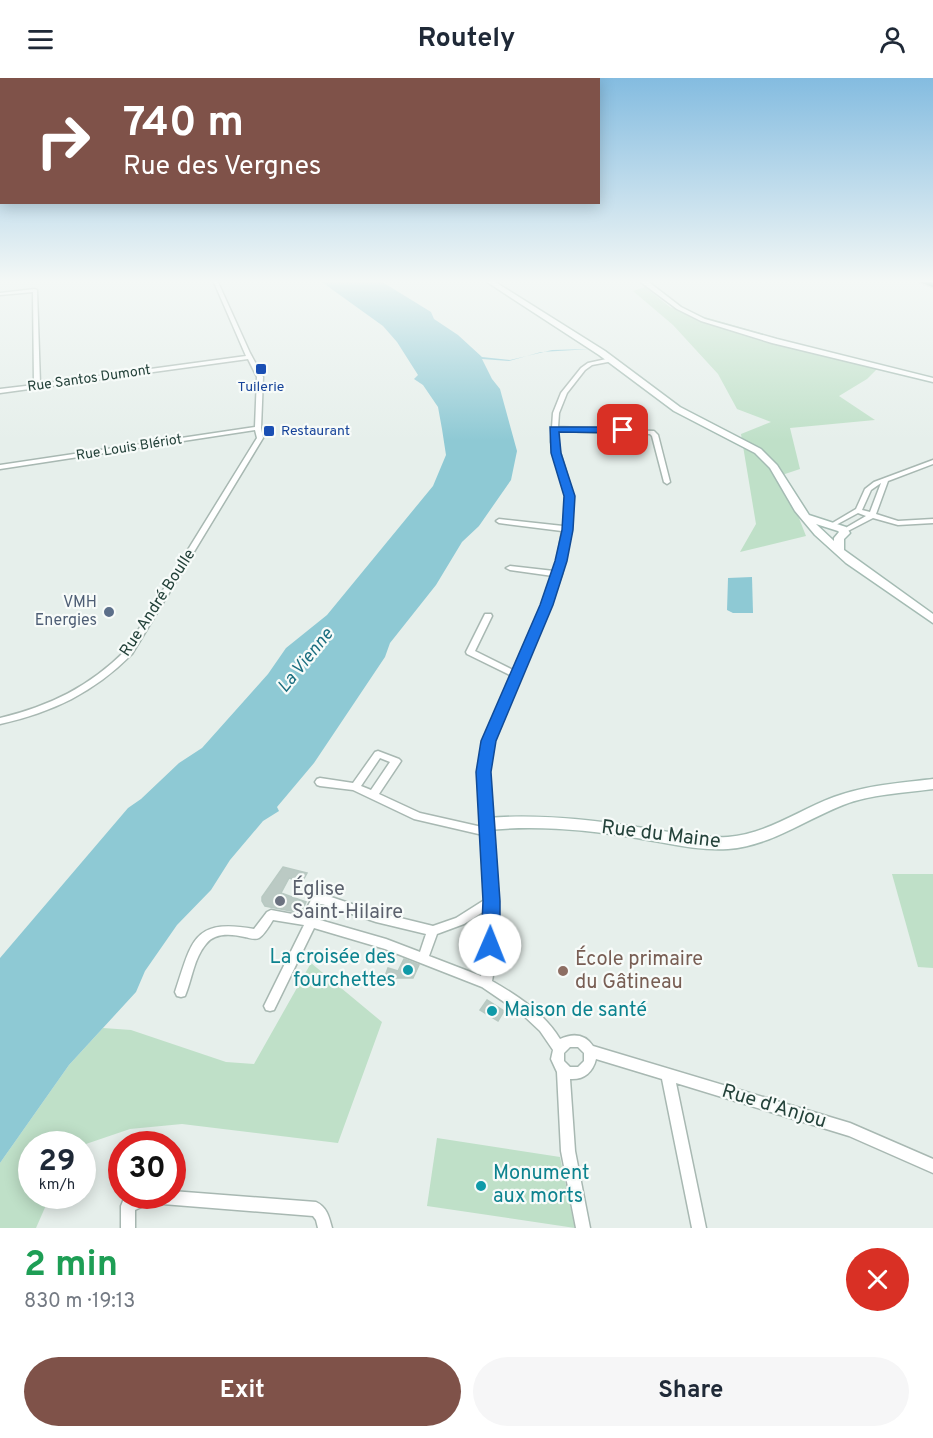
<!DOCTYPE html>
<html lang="en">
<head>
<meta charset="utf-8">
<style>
  body { margin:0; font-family:Overpass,sans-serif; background:#f6f6f7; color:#1f2937; height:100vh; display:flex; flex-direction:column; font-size:22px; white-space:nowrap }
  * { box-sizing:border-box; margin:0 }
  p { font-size:20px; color:#747a83 }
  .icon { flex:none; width:33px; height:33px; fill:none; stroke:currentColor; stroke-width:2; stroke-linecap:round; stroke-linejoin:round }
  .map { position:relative; height:1150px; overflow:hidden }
  .side { display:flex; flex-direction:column; background:#fff; flex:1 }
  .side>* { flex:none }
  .guide { position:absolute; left:0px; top:0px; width:600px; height:126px; box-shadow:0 3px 15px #0003; background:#7f5249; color:#fff; overflow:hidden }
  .speed { position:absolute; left:18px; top:1053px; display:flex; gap:12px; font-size:30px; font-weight:700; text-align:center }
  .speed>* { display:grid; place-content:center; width:78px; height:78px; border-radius:50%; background:#fff; box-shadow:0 3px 15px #0003; line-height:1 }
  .speed small { font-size:15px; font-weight:400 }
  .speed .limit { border:9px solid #d22; background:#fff; color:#111 }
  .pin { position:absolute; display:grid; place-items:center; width:51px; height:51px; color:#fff; margin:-26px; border-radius:12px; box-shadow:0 3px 9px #0006 }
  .me { position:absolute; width:66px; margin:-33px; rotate:1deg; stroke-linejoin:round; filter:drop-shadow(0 0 4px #0008) }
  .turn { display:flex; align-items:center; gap:21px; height:126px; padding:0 24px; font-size:27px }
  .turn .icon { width:78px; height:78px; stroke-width:2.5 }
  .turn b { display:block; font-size:42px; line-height:51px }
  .round { display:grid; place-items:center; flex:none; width:63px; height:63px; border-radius:32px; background:#f6f6f7 }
  .overview { display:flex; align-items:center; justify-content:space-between; height:102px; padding:0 24px }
  h1 { font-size:36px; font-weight:700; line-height:45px; color:#1e9e55 }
  .primary-button { display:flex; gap:12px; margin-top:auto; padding:12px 24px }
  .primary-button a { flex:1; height:69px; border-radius:36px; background:#7f5249; color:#fff; font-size:24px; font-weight:700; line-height:69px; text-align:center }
  .primary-button a+a { background:#f6f6f7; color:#1f2937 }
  header { display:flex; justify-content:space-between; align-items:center; height:78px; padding:0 24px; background:#fff; font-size:27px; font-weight:700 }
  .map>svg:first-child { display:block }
</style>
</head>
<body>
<header><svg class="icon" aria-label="menu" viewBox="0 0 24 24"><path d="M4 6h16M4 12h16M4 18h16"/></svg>Routely<svg class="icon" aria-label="person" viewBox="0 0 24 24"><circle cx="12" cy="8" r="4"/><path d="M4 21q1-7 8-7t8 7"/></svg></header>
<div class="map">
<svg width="933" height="1150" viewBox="0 0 933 1150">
  <rect width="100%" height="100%" fill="#e6efeb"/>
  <g fill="#bfe0c8">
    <path d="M645,209L670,229L879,289L867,301L839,318L875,342L790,350L800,391L782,397L806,458L740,474L756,446L741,356L771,344L737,331L718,296L673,247L633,213Z"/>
    <path d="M892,796H933V890L918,889Z"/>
    <path d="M311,885L382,944L338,1065L182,1046L130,1051L83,1067L32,1066V1118H50L36,1150H0V1085L69,987L103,950L131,952L226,984L254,986Z"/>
    <path d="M437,1060L560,1079L575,1150L427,1128Z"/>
  </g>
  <g fill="#8ec9d4">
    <path d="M319,202H379L431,234L434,241L458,257L482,279L510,282L552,272L591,271L541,274L509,283L482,281L492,301L500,311L517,373L511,402L479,448L462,464L436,507L390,565L385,579L314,685L277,729L279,733L263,743L230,782L211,812L177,847L145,893L136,914L69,987L0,1085V880L128,730L141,721L179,685L202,670L268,596L286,570L327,537L433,408L446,377L442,351L438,329L423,307L414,301L418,297L397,264L383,248Z"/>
    <path d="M752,499L753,535H733L727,532L728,500Z"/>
  </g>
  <g fill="#bbcac4" stroke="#b8c9c2" stroke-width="1.5">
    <path d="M283,789L307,795L302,804L289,800L281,815L306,824L301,835L265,828L262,823V819Z"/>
    <path d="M404,881L419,887L413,900H395L394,904L384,901L388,890L398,893Z"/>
    <path d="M487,922L504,933L498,943L480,932Z"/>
  </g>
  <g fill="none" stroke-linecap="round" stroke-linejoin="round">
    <g stroke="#a8b8b2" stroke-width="3">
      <g id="street">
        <path d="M213,202H217L250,275L263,299L261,350L263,360L132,576C93,615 53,634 0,646V640C50,628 89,609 126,572L257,360L255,352L0,391V387L255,349L257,299L248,281L0,315V311L34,307L33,214L0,217V215L35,211L37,212L40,306L246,278Z"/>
        <path d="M611,280L613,281V283L592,287L585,292L567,315L559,335L558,349L654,353L658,357L670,404L667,406L664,404L652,358L650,356L558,353L557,364L571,411L573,427L565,483L562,496L551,527L494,663L489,694L497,823L496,881L492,903C518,918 544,935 560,961C573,955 585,956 593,968L850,1045L933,1081V1095L849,1058L676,1005L706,1150H692L662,1001L596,981C593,994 584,1002 570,1001L575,1073L590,1150H576L561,1073L557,994L551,981L553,972L540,953L523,937L482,909L385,871L314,850L274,932L270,933L266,932L264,928L304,847L273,842C270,847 264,857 259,860C255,862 249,860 245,859C232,856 215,854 206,866C194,880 192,901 185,918L181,919L177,918L175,914C192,864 192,840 254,851L267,834L271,832L303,838L312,820L322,816L376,834L433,848L456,840L486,821L483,757L414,741L353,712L320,708L317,707L315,704L317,701L320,700L353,705L375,674L378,673L399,681L401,683L379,716L420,735L482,749L479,694L484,663L512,598L467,576L466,574L485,536H491L492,538L475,573L515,593L543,527L553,498L510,492L506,490L510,488L554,493L557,483L562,453L499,445L496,443L499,441L563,448L567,427L565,411L551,364L553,335L561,315L581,290L588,285ZM380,680L390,684L371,712L361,708ZM320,826H322L376,844L426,856L420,874L386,861L313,840ZM486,832L484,881L481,898L429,878L437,856L464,846ZM570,969H578L584,975V983L578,989H570L564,983V975Z"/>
        <path d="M933,382V386L888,403L876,436L898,443L933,441V445L898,447L873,440L846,454H842V452L866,438L858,435L834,448H830L829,447L856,431L865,411L874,404ZM881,405L870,434L862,432L871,412Z"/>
        <path d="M172,1113L316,1124C327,1129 329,1139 332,1150H318L316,1142L313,1138L150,1125L135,1132V1150H121V1128L123,1123L135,1118H172Z"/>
      </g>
    </g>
    <g stroke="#a4bbb3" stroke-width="3">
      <g id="secondary">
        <path d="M484,202H492L605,273L680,329L761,371L777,387L809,437L846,449L850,455L844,461V472L933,536V545L846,485L815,457L795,433L770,390L755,375L674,333L599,277ZM816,446L838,453L839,454L834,460V463Z"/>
        <path d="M638,202H646L681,229L705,241L777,261L933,300V304L772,265L701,243L677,231Z"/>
        <path d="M933,701V711C903,715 871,716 843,727C805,742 770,768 728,771C698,773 667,765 637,760C587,752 538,747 487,752L482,750L480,746L482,742L487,740C538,736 587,741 637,749C667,753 698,761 728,759C767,756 799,732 834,719C866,707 900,705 933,701Z"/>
      </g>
    </g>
    <g stroke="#c2cac8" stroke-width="3">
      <path id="highway" d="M918,202L933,204V209L919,204Z"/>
    </g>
    <use href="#street" fill="#fff" fill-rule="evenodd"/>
    <use href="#secondary" fill="#fff" fill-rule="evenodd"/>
    <use href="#highway" fill="#2f6f62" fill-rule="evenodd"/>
  </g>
  <linearGradient id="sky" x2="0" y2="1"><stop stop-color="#84bce0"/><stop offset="0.56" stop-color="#f4f8f6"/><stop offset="1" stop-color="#f4f8f6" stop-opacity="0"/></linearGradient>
  <rect width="933" height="363" fill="url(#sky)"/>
  <path fill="#1a73e8" stroke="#114b97" stroke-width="1.5" d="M550,349H623L628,352L623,355L559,354L561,375L575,418L573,452L567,483L553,527L496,663L491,694L500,823V867L497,873L490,875L484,873L481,867L483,823L476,694L481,663L540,527L555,483L562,452L564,418L551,375Z"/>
  <g fill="#1a4fb4" stroke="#f7fbf9" stroke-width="2">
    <rect x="255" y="285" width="12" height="12" rx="3"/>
    <rect x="263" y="347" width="12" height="12" rx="3"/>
  </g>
  <circle fill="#5c6f8a" stroke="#f7fbf9" stroke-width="2" cx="109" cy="534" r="6"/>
  <circle fill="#6b7280" stroke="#f7fbf9" stroke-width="2" cx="280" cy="823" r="6"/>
  <g fill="#0f9aa8" stroke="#f7fbf9" stroke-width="2">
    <circle cx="408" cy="892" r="6"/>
    <circle cx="492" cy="933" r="6"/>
    <circle cx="481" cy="1108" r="6"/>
  </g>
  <circle fill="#8d6e63" stroke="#f7fbf9" stroke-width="2" cx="563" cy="893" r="6"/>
  <g text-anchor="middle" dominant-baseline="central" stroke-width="4.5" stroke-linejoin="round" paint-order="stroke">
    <g font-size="14" fill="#24423a" stroke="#f7fbf9">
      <text transform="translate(89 301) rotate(-8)">Rue Santos Dumont</text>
      <text transform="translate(129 370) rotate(-9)">Rue Louis Blériot</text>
    </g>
    <g font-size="14" fill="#164399" stroke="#f7fbf9">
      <text x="261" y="309">Tuilerie</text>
      <text x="281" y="353" text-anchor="start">Restaurant</text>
    </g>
    <g font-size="16" fill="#4e5e75" stroke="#f7fbf9" text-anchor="end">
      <text x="97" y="525">VMH<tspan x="97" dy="18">Energies</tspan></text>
    </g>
    <g font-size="16" fill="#24423a" stroke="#f7fbf9">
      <text transform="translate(158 525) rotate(-57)">Rue André Boulle</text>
    </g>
    <g font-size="18" font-style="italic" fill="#1c6f80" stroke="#f7fbf9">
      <text transform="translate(306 583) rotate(-51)">La Vienne</text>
    </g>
    <g font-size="20" fill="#24423a" stroke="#f7fbf9">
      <text transform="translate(661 757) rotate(7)">Rue du Maine</text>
      <text transform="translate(774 1029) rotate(17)">Rue d'Anjou</text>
    </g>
    <g font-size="20" fill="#5b616d" stroke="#f7fbf9" text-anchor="start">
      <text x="292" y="812">Église<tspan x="292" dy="23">Saint-Hilaire</tspan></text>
    </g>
    <g font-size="20" fill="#0d838f" stroke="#f7fbf9" text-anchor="start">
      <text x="396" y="880" text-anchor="end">La croisée des<tspan x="396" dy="23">fourchettes</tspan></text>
      <text x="504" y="933">Maison de santé</text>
      <text x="493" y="1096">Monument<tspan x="493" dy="23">aux morts</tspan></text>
    </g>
    <g font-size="20" fill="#785e54" stroke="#f7fbf9" text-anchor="start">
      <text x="575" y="882">École primaire<tspan x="575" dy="23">du Gâtineau</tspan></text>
    </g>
  </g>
</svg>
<div class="speed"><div>29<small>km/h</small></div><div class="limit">30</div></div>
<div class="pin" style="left:623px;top:352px;background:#d93025"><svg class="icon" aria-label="arrive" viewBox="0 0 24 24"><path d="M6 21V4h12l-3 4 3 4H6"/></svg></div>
<svg class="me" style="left:490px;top:867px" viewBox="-20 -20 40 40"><circle r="19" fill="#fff"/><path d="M0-13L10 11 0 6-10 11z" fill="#1a73e8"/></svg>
<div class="guide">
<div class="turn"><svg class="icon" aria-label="right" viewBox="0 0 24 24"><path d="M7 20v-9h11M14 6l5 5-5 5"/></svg><div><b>740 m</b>Rue des Vergnes</div></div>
</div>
</div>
<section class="side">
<div class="overview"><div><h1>2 min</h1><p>830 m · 19:13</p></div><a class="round" style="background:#d93025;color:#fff"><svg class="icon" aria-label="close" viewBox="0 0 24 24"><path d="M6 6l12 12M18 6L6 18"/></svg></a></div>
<div class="primary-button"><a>Exit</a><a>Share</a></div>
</section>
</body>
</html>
